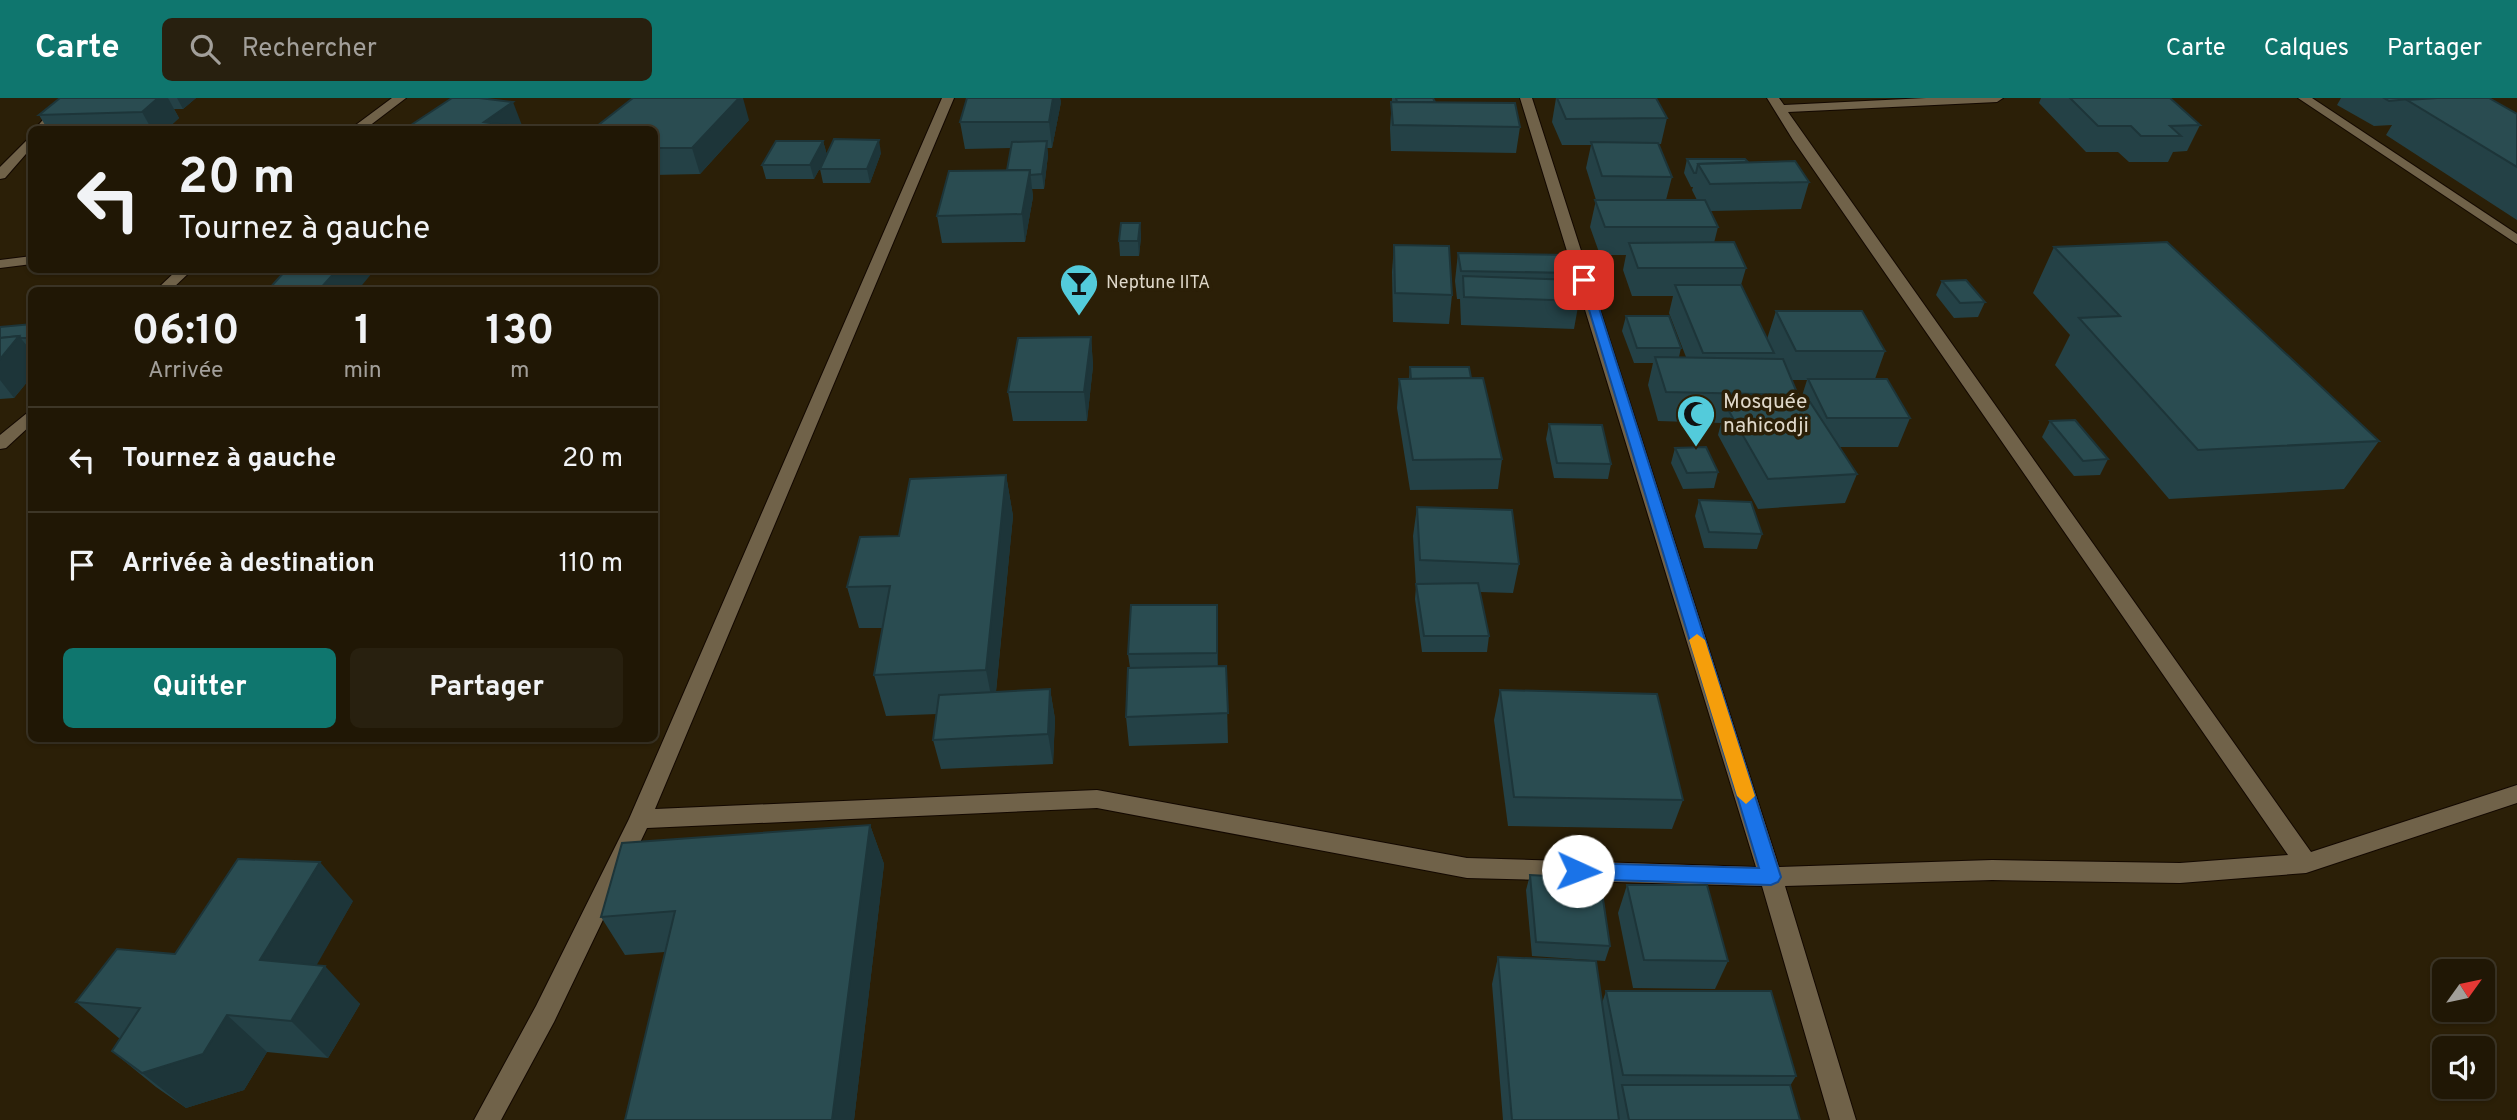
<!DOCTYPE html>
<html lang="fr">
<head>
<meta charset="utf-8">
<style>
  body { margin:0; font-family:Overpass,sans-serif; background:#28200f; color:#f1f3f6; height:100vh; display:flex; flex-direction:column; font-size:26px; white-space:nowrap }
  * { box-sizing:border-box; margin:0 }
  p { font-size:23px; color:#a29f9a }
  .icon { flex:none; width:38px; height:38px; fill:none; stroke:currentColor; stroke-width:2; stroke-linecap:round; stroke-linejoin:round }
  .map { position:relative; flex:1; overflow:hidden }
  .drawer { position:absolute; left:28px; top:189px; width:630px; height:455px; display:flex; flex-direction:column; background:#201705; border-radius:10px; box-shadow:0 2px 5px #0004,0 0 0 2px #3d3627 }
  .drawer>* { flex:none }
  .hud { position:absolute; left:28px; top:28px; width:630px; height:147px; border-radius:10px; box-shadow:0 2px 5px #0004,0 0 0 2px #3d3627; background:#201705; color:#f1f3f6; overflow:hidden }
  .needle { width:46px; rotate:57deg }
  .fabs { position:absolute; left:2432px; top:861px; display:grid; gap:14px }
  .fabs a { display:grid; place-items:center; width:63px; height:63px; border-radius:10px; background:#201705; box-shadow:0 2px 5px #0004,0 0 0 2px #3d3627; font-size:35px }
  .pin { position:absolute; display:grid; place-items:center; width:60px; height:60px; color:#fff; margin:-30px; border-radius:14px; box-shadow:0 4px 10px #0006 }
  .me { position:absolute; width:77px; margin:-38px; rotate:92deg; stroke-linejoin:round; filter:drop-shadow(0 0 5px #0008) }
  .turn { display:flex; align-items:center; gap:24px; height:147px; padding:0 35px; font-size:32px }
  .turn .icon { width:91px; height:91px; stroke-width:2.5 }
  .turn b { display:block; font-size:49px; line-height:60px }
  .eta { display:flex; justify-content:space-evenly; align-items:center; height:119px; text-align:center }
  .eta b { font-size:42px; font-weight:700; line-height:49px }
  .button { display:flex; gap:14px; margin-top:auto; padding:14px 35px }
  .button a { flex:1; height:80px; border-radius:10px; background:#0f766e; color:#fff; font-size:28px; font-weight:700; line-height:80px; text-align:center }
  .button a+a { background:#28200f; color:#f1f3f6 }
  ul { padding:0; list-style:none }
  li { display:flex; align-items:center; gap:21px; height:105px; padding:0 35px; border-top:2px solid #3d3627 }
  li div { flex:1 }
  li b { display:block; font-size:26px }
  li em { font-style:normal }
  header { display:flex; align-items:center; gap:42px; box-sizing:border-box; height:98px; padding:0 35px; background:#0f766e; color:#fff }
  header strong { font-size:33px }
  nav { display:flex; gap:38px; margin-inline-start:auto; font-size:24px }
  .search { width:490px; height:63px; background:#28200f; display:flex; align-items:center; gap:18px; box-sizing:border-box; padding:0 24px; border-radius:10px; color:#a29f9a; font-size:26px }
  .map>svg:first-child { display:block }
</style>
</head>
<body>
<header>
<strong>Carte</strong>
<div class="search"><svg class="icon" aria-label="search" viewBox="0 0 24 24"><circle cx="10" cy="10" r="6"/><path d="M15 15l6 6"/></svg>Rechercher</div>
<nav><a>Carte</a><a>Calques</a><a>Partager</a></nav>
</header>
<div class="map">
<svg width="2517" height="1022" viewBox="0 0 2517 1022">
  <rect width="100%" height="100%" fill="#2b1f07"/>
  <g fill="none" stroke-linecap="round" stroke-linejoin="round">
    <g stroke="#130800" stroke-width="2">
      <g id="minor">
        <path d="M62,0H75L47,32H34Z"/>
        <path d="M392,0H406L364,32H349Z"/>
        <path d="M942,0H954L655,711L1097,692L1467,760L1756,769L1520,0H1532L1779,769L1992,762L2180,765L2288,757L1793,42L1767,0H1779L1784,7L1926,0H2003L1997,4L1788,14L2311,754L2517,687V705L2306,775L2180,785L1992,782L1785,788L1856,1022H1830L1762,788L1467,780L1097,710L647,730L554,924L501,1022H474L536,908L629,721Z"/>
        <path d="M2298,0H2312L2517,136V146Z"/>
        <path d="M32,37V49L5,80L0,81V69Z"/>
        <path d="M32,158V166L0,170V162Z"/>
        <path d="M177,172H192L171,192H156Z"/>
        <path d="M32,311V326L6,350L0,351V337Z"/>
      </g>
    </g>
    <use href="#minor" fill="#706249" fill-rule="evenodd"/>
  </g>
  <g fill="#244146" fill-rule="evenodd">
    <path d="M60,0H196L183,11H174L179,20L166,32H48L39,17Z"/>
    <path d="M967,0H1060L1061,4L1052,50H1047L1048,57L1044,91H1032L1033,99L1025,144L942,145L937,118L1007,72L1011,50L965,51L960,24Z"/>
    <path d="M1392,0H1433L1435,4L1520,29L1516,55L1391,53L1390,30Z"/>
    <path d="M1556,0H1656L1667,20L1661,46H1658L1672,79L1666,102H1697L1692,92L1693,89H1691L1684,75L1687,61L1748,64L1809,84L1801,111L1711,113L1718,129L1714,145L1746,170L1741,187L1767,241L1776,213L1885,253L1875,281L1910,320L1898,349H1840L1857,376L1845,405L1758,411L1718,337L1721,325L1658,323L1648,287L1653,265H1634L1622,233L1626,218L1681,250L1679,259H1686L1669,215L1673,198H1632L1623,172L1626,157H1600L1590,129L1596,102L1586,70L1591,47H1562L1552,24ZM1792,282H1807L1800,304L1795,305L1798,297Z"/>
    <path d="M2041,0H2170L2200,27L2187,53L2173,54L2168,64H2129L2118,54H2086L2039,5Z"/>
    <path d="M2341,0H2489L2517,16V122L2386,37L2392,27L2374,28L2337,7Z"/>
    <path d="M749,22L700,76L654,77V32Z"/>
    <path d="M823,43L827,57L814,81H766L762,67Z"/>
    <path d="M881,55L870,85H823L820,71Z"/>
    <path d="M1140,125L1141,139L1139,158H1120L1119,143Z"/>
    <path d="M1394,147L1452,197L1449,226L1393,224L1392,174Z"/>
    <path d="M2054,149L2379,343L2344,391L2169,401L2055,267L2070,237L2033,195Z"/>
    <path d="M1458,155L1573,175L1572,182L1579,203L1574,231L1461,227L1460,201H1457L1455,183Z"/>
    <path d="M1942,183L1985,204L1978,219L1954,220L1936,197Z"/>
    <path d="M32,226V278L14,300L0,301V229Z"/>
    <path d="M1091,239L1093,268L1087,323H1013L1008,294Z"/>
    <path d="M1410,269L1471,280L1502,361L1498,391L1410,392L1397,310L1399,281H1409Z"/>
    <path d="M2050,323L2108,361L2100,377L2074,378L2042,339Z"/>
    <path d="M1549,326L1611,366L1608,381L1554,380L1546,341Z"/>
    <path d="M1675,350L1718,374L1714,390L1683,391L1671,365Z"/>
    <path d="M1006,377L1013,418L996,594L1050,591L1055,621L1053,666L941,671L933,642L937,616L886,618L874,577L882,530H859L847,489L899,438Z"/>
    <path d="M1699,402L1762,436L1757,451L1704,450L1695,418Z"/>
    <path d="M1417,409L1519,466L1513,495L1480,494L1489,538L1487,554H1422L1415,501L1416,488L1413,438Z"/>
    <path d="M1217,507L1218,568H1226L1228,645L1129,648L1126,619L1130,570L1128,556Z"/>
    <path d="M1500,592L1683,702L1672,731L1508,728L1494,622Z"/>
    <path d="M870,727L884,766L854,1022H625L665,854L625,857L601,819Z"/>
    <path d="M1530,777L1610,848L1605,863L1532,858L1526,792Z"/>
    <path d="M1627,787L1728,863L1715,891L1633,890L1618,815Z"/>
    <path d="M353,803L316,867L360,906L328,960L267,954L244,992L186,1010L156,989L112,953L120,941L76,904L175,856Z"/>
    <path d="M1498,859L1602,905L1606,893L1796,978L1790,988L1800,1022H1503L1492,886Z"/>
  </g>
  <g fill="#1d3539">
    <path d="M158,0H168L179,20L166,32H152L142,14Z"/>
    <path d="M177,0H196L183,11Z"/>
    <path d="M739,0H743L749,22L700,76L692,50Z"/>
    <path d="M1053,0H1060L1061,4L1052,50L1049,24Z"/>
    <path d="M513,4L523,30L484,24Z"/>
    <path d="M879,42L881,55L870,85L867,71Z"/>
    <path d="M823,43L827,57L814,81L810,67Z"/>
    <path d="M1047,43L1048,57L1044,91L1042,76Z"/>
    <path d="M1030,72L1033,99L1025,144L1022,116Z"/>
    <path d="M1140,125L1141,139L1139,158L1138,143Z"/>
    <path d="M337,172H370L372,175L358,192H319Z"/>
    <path d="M19,238L32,254V278L14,300L0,282V261Z"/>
    <path d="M1091,239L1093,268L1087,323L1084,294Z"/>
    <path d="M1006,377L1013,418L994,613L986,572Z"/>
    <path d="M1217,507L1218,536V584L1217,555Z"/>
    <path d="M1050,591L1055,621L1053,666L1048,636Z"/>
    <path d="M870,727L884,766L854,1022H832Z"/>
    <path d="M320,764L353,803L298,900L260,862Z"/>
    <path d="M325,868L360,906L328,960L291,923Z"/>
    <path d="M227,917L267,954L244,992L186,1010L142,975Z"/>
  </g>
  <g fill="#2a4c51" stroke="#1d3539" stroke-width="2">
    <path d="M60,0H158L142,14L39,17Z"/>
    <path d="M452,0H479L513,4L484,24L527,30L524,32H413L405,31Z"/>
    <path d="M633,0H739L692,50H654V32H592Z"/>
    <path d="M967,0H1053L1049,24H960Z"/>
    <path d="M1396,0H1433L1435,4H1397Z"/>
    <path d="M1557,0H1656L1667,20L1566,21Z"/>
    <path d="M2070,0H2170L2200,27L2170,28L2181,38H2141L2131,28H2098Z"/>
    <path d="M2384,0H2419L2389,3Z"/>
    <path d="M2437,0H2489L2517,16V69L2407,2Z"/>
    <path d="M1391,4L1515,5L1520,29L1393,27Z"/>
    <path d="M834,41L879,42L867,71H820Z"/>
    <path d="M776,43H823L810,67H762Z"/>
    <path d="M1047,43L1042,76L1030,77V72H1007L1012,44Z"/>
    <path d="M1591,44L1658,45L1672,79L1602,78Z"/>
    <path d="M1687,61H1745L1748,64L1698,66L1696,75H1694Z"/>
    <path d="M1795,63L1809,84L1710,86L1698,66Z"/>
    <path d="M1030,72L1022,116L937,118L949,73Z"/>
    <path d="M1595,102H1705L1718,129H1605Z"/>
    <path d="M1121,125H1140L1138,143H1119Z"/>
    <path d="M1734,144L1746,170H1638L1629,145Z"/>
    <path d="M2167,144L2379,343L2198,352L2079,220L2120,218L2054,149Z"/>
    <path d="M1394,147L1449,148L1452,197L1395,195Z"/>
    <path d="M1458,155L1569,157L1573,175L1461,173Z"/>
    <path d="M286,172H337L319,192H268Z"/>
    <path d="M1463,178L1575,182L1579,203L1464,199Z"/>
    <path d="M1966,182L1985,204L1960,205L1942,183Z"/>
    <path d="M1675,187H1741L1774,255H1703Z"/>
    <path d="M1776,213H1862L1885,253H1796Z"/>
    <path d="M1626,218H1669L1681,250H1637Z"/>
    <path d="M32,226L31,240H21L19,238L0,240V229Z"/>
    <path d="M19,238L0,261V240Z"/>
    <path d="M1091,239L1084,294H1008L1018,240Z"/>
    <path d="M1655,259L1783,261L1798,297L1666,294Z"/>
    <path d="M1410,269H1469L1471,280L1411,281Z"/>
    <path d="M1483,280L1502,361L1413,362L1399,281Z"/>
    <path d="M1808,281H1887L1910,320H1827Z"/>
    <path d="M1810,304L1857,376L1768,381L1726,308Z"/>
    <path d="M2075,322L2108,361L2083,363L2050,323Z"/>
    <path d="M1549,326L1602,327L1611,366L1557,365Z"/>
    <path d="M1706,349L1718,374L1687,375L1675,350Z"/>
    <path d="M1006,377L986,572L874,577L890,488L847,489L860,439L899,438L910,381Z"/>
    <path d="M1699,402L1751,404L1762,436L1709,434Z"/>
    <path d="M1417,409L1512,412L1519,466L1420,462Z"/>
    <path d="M1478,485L1489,538H1424L1416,486Z"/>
    <path d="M1131,507H1217V555L1128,556Z"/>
    <path d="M1226,568L1228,615L1126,619L1128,570Z"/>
    <path d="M1050,591L1048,636L933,642L939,597Z"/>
    <path d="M1500,592L1657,596L1683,702L1514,699Z"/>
    <path d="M870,727L832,1022H625L675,813L601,819L622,745Z"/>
    <path d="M238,761L320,764L260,862L325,868L291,923L227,917L203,956L142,975L112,953L140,910L76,904L117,851L175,856Z"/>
    <path d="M1530,777L1600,781L1610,848L1536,844Z"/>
    <path d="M1627,787H1707L1728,863L1644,862Z"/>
    <path d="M1498,859L1596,863L1619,1022H1512Z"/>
    <path d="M1606,893H1771L1796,978L1623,977Z"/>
    <path d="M1622,987H1790L1800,1022H1629Z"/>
  </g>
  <path fill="#1a73e8" stroke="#114b97" stroke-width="2" d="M1579,179L1590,182L1781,779L1778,784L1771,787L1578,781L1571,779L1568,773L1571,768L1578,765L1759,770Z"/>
  <path fill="#f59e0b" d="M1697,536L1705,542L1755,698L1746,706L1737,698L1689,542Z"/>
  <defs>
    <g id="bar-pin" transform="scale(2.0125)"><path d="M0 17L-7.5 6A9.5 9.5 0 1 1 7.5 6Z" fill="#53cbdb" stroke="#2b1f07"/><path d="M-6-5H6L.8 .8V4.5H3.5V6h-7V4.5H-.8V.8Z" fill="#111"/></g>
    <g id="mosque-pin" transform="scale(2.0125)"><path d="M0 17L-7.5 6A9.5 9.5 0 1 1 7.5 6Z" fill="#53cbdb" stroke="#2b1f07"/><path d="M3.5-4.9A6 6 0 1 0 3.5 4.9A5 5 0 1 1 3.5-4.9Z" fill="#111"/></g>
  </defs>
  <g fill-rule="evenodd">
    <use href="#bar-pin" x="1079" y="185"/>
    <use href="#mosque-pin" x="1696" y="316"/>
  </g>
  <g text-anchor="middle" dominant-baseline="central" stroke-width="7" stroke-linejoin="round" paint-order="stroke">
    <g font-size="18" fill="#dfd8ca" stroke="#2b1f07" text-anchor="start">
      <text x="1106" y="185">Neptune IITA</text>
    </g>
    <g font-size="21" fill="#dfd8ca" stroke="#2b1f07" text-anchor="start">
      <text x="1723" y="304">Mosquée<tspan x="1723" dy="24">nahicodji</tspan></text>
    </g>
  </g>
</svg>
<div class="fabs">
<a><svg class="needle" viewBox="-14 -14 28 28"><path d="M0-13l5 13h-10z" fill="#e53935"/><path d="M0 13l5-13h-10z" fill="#a29f9a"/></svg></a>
<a><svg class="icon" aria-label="sound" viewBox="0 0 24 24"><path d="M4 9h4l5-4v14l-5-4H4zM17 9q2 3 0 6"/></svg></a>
</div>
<div class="pin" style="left:1584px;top:182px;background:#d93025"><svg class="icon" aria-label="arrive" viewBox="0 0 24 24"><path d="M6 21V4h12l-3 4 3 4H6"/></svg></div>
<svg class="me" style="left:1578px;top:773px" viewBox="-20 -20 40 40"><circle r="19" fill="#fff"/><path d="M0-13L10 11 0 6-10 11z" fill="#1a73e8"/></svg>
<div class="hud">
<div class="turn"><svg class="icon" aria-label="left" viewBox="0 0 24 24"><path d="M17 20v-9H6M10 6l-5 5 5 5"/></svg><div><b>20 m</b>Tournez à gauche</div></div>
</div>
<section class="drawer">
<div class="eta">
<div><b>06:10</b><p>Arrivée</p></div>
<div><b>1</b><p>min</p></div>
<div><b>130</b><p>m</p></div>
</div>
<ul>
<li><svg class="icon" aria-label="left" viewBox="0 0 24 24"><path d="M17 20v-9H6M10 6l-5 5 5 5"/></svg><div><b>Tournez à gauche</b></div><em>20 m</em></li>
<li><svg class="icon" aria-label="arrive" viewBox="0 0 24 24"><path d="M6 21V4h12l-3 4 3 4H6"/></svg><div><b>Arrivée à destination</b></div><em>110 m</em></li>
</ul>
<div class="button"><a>Quitter</a><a>Partager</a></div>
</section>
</div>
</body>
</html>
